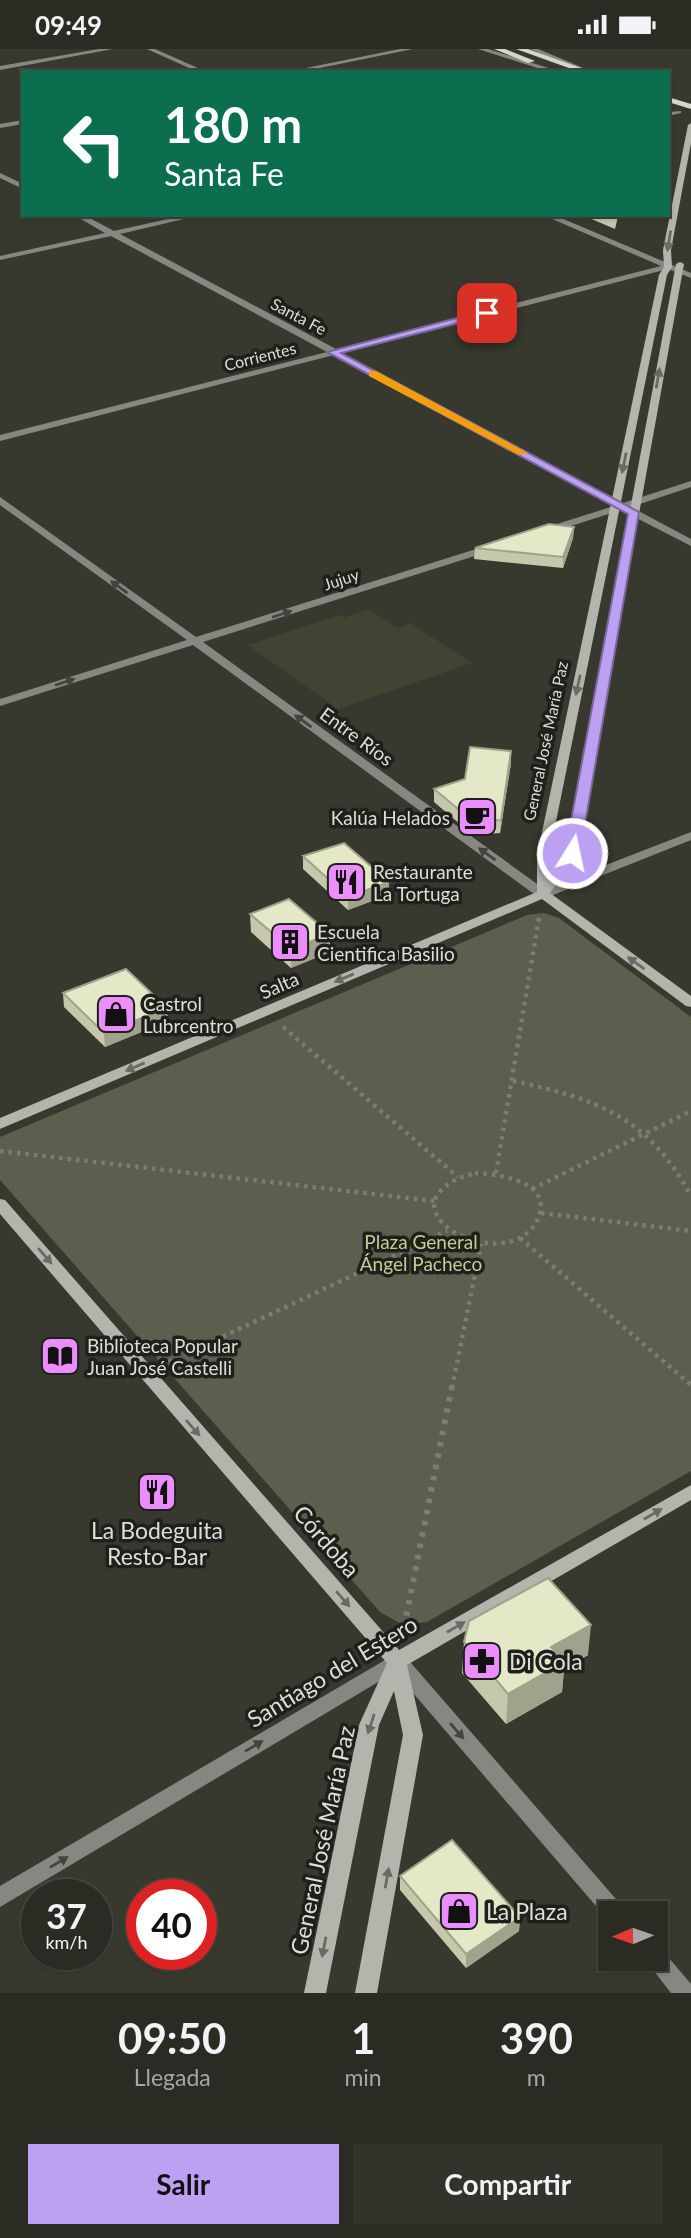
<!DOCTYPE html>
<html lang="es">
<head>
<meta charset="utf-8">
<style>
  body { margin:0; font-family:Lato,sans-serif; background:#32332a; color:#f1f3f6; height:100vh; display:flex; flex-direction:column; font-size:26px; white-space:nowrap }
  * { box-sizing:border-box; margin:0 }
  p { font-size:23px; color:#a5a7a5 }
  .icon { flex:none; width:38px; height:38px; fill:none; stroke:currentColor; stroke-width:2; stroke-linecap:round; stroke-linejoin:round }
  .map { position:relative; height:1944px; overflow:hidden }
  .side { display:flex; flex-direction:column; background:#2a2b22; flex:1 }
  .side>* { flex:none }
  .hud { position:absolute; left:21px; top:21px; width:649px; height:147px; border-radius:0px; box-shadow:0 2px 5px #0004,0 0 0 2px #464740; background:#0b6e4f; color:#fff; overflow:hidden }
  .needle { width:46px; rotate:268deg }
  .controls { position:absolute; left:598px; top:1852px; display:grid; gap:14px }
  .controls a { display:grid; place-items:center; width:70px; height:70px; border-radius:0px; background:#2a2b22; box-shadow:0 2px 5px #0004,0 0 0 2px #464740; font-size:35px }
  .speed { position:absolute; left:21px; top:1830px; display:flex; gap:14px; font-size:35px; font-weight:700; text-align:center }
  .speed>* { display:grid; place-content:center; width:91px; height:91px; border-radius:50%; background:#2a2b22; box-shadow:0 2px 5px #0004,0 0 0 2px #464740; line-height:1 }
  .speed small { font-size:18px; font-weight:400 }
  .speed .limit { border:10px solid #d22; background:#fff; color:#111 }
  .pin { position:absolute; display:grid; place-items:center; width:60px; height:60px; color:#fff; margin:-30px; border-radius:14px; box-shadow:0 4px 10px #0006 }
  .me { position:absolute; width:77px; margin:-38px; rotate:10deg; stroke-linejoin:round; filter:drop-shadow(0 0 5px #0008) }
  .turn { display:flex; align-items:center; gap:24px; height:147px; padding:0 28px; font-size:32px }
  .turn .icon { width:91px; height:91px; stroke-width:2.5 }
  .turn b { display:block; font-size:49px; line-height:60px }
  .eta { display:flex; justify-content:space-evenly; align-items:center; height:119px; text-align:center }
  .eta b { font-size:42px; font-weight:700; line-height:49px }
  .cta { display:flex; gap:14px; margin-top:auto; padding:14px 28px }
  .cta a { flex:1; height:80px; border-radius:0px; background:#bca0f2; color:#111; font-size:28px; font-weight:700; line-height:80px; text-align:center }
  .cta a+a { background:#32332a; color:#f1f3f6 }
  .status { display:flex; justify-content:space-between; align-items:center; height:49px; padding:0 35px; background:#2a2b22; direction:ltr }
  .status svg { height:19px; fill:currentColor }
  .map>svg:first-child { display:block }
</style>
</head>
<body>
<div class="status"><b>09:49</b><svg viewBox="0 0 49 12"><path d="M0 12V9h3v3zM5 12V6h3v6zM10 12V3h3v9zM15 12V0h3v12zM26 1h20v11H26zM47 4h2v5h-2z"/></svg></div>
<div class="map">
<svg width="691" height="1944" viewBox="0 0 691 1944">
  <rect width="100%" height="100%" fill="#38392e"/>
  <path fill="#424332" d="M369,560L397,579L410,574L472,614L338,660L248,596L339,566L344,569Z"/>
  <path fill="#5d5e4e" d="M544,864L559,869L691,968V1422L427,1573L403,1576L380,1563L0,1131V1088L527,866Z"/>
  <g fill="none" stroke-linecap="round" stroke-linejoin="round">
    <g stroke="#7c7d74" stroke-width="4.5" stroke-dasharray="3.5 5" stroke-linecap="butt">
      <path d="M283,978L458,1128"/>
      <path d="M513,1032C598,1050 648,1068 691,1147"/>
      <path d="M0,1102L434,1152"/>
      <path d="M475,1124C496,1125 548,1131 540,1163C538,1172 533,1180 526,1185C488,1215 398,1167 450,1134C457,1129 467,1127 475,1124Z"/>
      <path d="M496,1124L539,869"/>
      <path d="M532,1140L691,1062"/>
      <path d="M541,1164L691,1182"/>
      <path d="M520,1189L691,1336"/>
      <path d="M169,1313L447,1182"/>
      <path d="M452,1339L481,1195"/>
    </g>
    <path stroke="#7c7d74" stroke-width="6" stroke-dasharray="4.5 7" stroke-linecap="butt" d="M404,1578L452,1337"/>
    <g fill="#878782" fill-rule="evenodd">
      <path d="M99,0H113L0,21V17Z"/>
      <path d="M147,0H155L207,23H198Z"/>
      <path d="M400,0H413L300,23H286Z"/>
      <path d="M478,0H488L561,23H550Z"/>
      <path d="M530,0H538L593,23H584Z"/>
      <path d="M681,62V64L668,67V63Z"/>
      <path d="M23,71V75L0,79V75Z"/>
      <path d="M0,124L23,135V140L0,129Z"/>
      <path d="M74,166H84L114,182L186,166H201L120,185L336,300L661,217L543,166H554L691,224V229L668,220L342,304L623,454L691,432V438L631,458L691,490V497L621,461L546,485H538V481L614,457L334,306L0,392V386L327,303L111,187L0,211V207L105,184Z"/>
      <path d="M0,448L196,588L489,496H497V500L203,593L544,840L691,783V791L548,848H538L193,596L0,657V650L187,591L0,456Z"/>
      <path d="M397,1604L404,1606L622,1857L625,1864H611V1872L608,1871L395,1623L0,1858V1837Z"/>
      <path d="M656,1899L663,1902L691,1935V1944H671L644,1909H656Z"/>
    </g>
    <g fill="#b3b4ab" fill-rule="evenodd">
      <path d="M691,74V94L671,201L672,218L667,226L549,807V827L566,804L676,215L680,213L684,215L578,804L550,844L691,947V958L686,957L542,850L0,1080V1069L537,843V807L659,226L664,218L663,201L688,76Z"/>
      <path d="M0,1150L5,1151L399,1601L691,1436V1451L407,1616L423,1686L377,1944H355L403,1686L394,1642L379,1676L326,1944H304L359,1676L387,1614L0,1165Z"/>
    </g>
    <g fill="#d5d6cb" fill-rule="evenodd">
      <path d="M494,0H505L535,12L528,14Z"/>
      <path d="M516,0H528L592,23H580Z"/>
      <path d="M668,48L691,55V60L668,53Z"/>
    </g>
  </g>
  <g fill="#c5c8ab">
    <path d="M582,166H629V168L618,167L615,180Z"/>
    <path d="M574,478L573,489L563,519L474,510L475,499Z"/>
    <path d="M511,714L500,784L473,786L434,753V740Z"/>
    <path d="M303,807L389,833L388,846L348,861L303,820Z"/>
    <path d="M250,865L330,903L291,919L251,883Z"/>
    <path d="M63,944L167,959L168,972L105,998L64,958Z"/>
    <path d="M464,1593L588,1606L564,1620L562,1643L506,1675L462,1624Z"/>
    <path d="M400,1827L520,1868L519,1882L466,1919L400,1841Z"/>
  </g>
  <g fill="#a0a28b">
    <path d="M574,478L573,489L563,519V508Z"/>
    <path d="M511,702V714L500,784L501,771Z"/>
    <path d="M389,833L388,846L348,861V848Z"/>
    <path d="M330,885V903L291,919V900Z"/>
    <path d="M167,959L168,972L105,998L104,984Z"/>
    <path d="M591,1576L588,1606L564,1620L562,1643L506,1675L508,1645L551,1598Z"/>
    <path d="M520,1868L519,1882L466,1919V1905Z"/>
  </g>
  <g fill="#e5e8c7" stroke="#a0a28b" stroke-width="2">
    <path d="M549,475L574,478L563,508L475,499Z"/>
    <path d="M470,698L511,702L501,771L474,773L434,740L465,730Z"/>
    <path d="M344,794L389,833L348,848L303,807Z"/>
    <path d="M289,850L330,885L291,900L250,865Z"/>
    <path d="M126,920L167,959L104,984L63,944Z"/>
    <path d="M548,1529L591,1576L551,1598L564,1613L508,1645L464,1593L469,1572Z"/>
    <path d="M452,1791L520,1868L466,1905L400,1827Z"/>
  </g>
  <defs><path id="oneway-solid" d="M-6-.8H1V-3.2L6.5 0L1 3.2V.8H-6Z" transform="scale(1.75)"/></defs>
  <g fill="#696a63">
    <use href="#oneway-solid" transform="translate(669 192) rotate(99)"/>
    <use href="#oneway-solid" transform="translate(658 329) rotate(-80)"/>
    <use href="#oneway-solid" transform="translate(624 414) rotate(102)"/>
    <use href="#oneway-solid" transform="translate(578 636) rotate(102)"/>
    <use href="#oneway-solid" transform="translate(636 914) rotate(-144)"/>
    <use href="#oneway-solid" transform="translate(344 929) rotate(157)"/>
    <use href="#oneway-solid" transform="translate(135 1018) rotate(157)"/>
    <use href="#oneway-solid" transform="translate(45 1207) rotate(49)"/>
    <use href="#oneway-solid" transform="translate(193 1379) rotate(49)"/>
    <use href="#oneway-solid" transform="translate(653 1465) rotate(-30)"/>
    <use href="#oneway-solid" transform="translate(343 1550) rotate(49)"/>
    <use href="#oneway-solid" transform="translate(456 1578) rotate(-30)"/>
    <use href="#oneway-solid" transform="translate(371 1675) rotate(108)"/>
    <use href="#oneway-solid" transform="translate(387 1829) rotate(-80)"/>
    <use href="#oneway-solid" transform="translate(324 1898) rotate(101)"/>
  </g>
  <g fill="#43443f">
    <use href="#oneway-solid" transform="translate(119 538) rotate(-144)"/>
    <use href="#oneway-solid" transform="translate(282 565) rotate(-18)"/>
    <use href="#oneway-solid" transform="translate(65 633) rotate(-18)"/>
    <use href="#oneway-solid" transform="translate(303 672) rotate(-144)"/>
    <use href="#oneway-solid" transform="translate(487 805) rotate(-144)"/>
    <use href="#oneway-solid" transform="translate(457 1682) rotate(49)"/>
    <use href="#oneway-solid" transform="translate(254 1697) rotate(-31)"/>
    <use href="#oneway-solid" transform="translate(59 1813) rotate(-31)"/>
  </g>
  <path fill="#bca0f2" stroke="#7a689d" stroke-width="2" d="M487,261L492,264L490,266L341,304L639,463L580,804L572,809L565,804L628,465L327,303Z"/>
  <path fill="#f59e0b" d="M369,322H376L528,404L519,406L369,327Z"/>
  <defs>
    <g id="cafe-square" transform="scale(2.0125)"><rect x="-9" y="-9" width="18" height="18" rx="4" fill="#eb8dfc" stroke="#1f201b"/><path d="M-5.5-4.5H6V0H3Q3 3.5 0 3.5H-2.5Q-5.5 3.5-5.5 0ZM3-3.2v2h1.7v-2ZM-6 4.5H4V6H-6Z" fill="#111"/></g>
    <g id="restaurant-square" transform="scale(2.0125)"><rect x="-9" y="-9" width="18" height="18" rx="4" fill="#eb8dfc" stroke="#1f201b"/><path d="M-5-6h1v4h1v-4h1v4h1v-4h1v5L-1.5 .5V6h-2V.5L-5-1ZM5-6V6H3V1.5H1.5Q1.5-4 5-6Z" fill="#111"/></g>
    <g id="building-square" transform="scale(2.0125)"><rect x="-9" y="-9" width="18" height="18" rx="4" fill="#eb8dfc" stroke="#1f201b"/><path d="M-4-6H4V6H1V3H-1V6H-4ZM-2.5-4.3h1.7v1.8h-1.7ZM.8-4.3h1.7v1.8H.8ZM-2.5-1h1.7V.8h-1.7ZM.8-1h1.7V.8H.8Z" fill="#111"/></g>
    <g id="shop-square" transform="scale(2.0125)"><rect x="-9" y="-9" width="18" height="18" rx="4" fill="#eb8dfc" stroke="#1f201b"/><path d="M-5-2.5h2.3a2.7 3.5 0 0 1 5.4 0H5L5.5 6h-11ZM-1.5-2.5h3a1.5 2.3 0 0 0-3 0Z" fill="#111"/></g>
    <g id="library-square" transform="scale(2.0125)"><rect x="-9" y="-9" width="18" height="18" rx="4" fill="#eb8dfc" stroke="#1f201b"/><path d="M-6-4Q-3-5.5-.7-3.5V5Q-3 3-6 4ZM6-4Q3-5.5 .7-3.5V5Q3 3 6 4Z" fill="#111"/></g>
    <g id="pharmacy-square" transform="scale(2.0125)"><rect x="-9" y="-9" width="18" height="18" rx="4" fill="#eb8dfc" stroke="#1f201b"/><path d="M-2-6h4v4h4v4h-4v4h-4v-4h-4v-4h4Z" fill="#111"/></g>
  </defs>
  <g fill-rule="evenodd">
    <use href="#cafe-square" x="477" y="768"/>
    <use href="#restaurant-square" x="346" y="833"/>
    <use href="#building-square" x="290" y="893"/>
    <use href="#shop-square" x="116" y="965"/>
    <use href="#library-square" x="60" y="1307"/>
    <use href="#restaurant-square" x="157" y="1443"/>
    <use href="#pharmacy-square" x="482" y="1612"/>
    <use href="#shop-square" x="459" y="1862"/>
  </g>
  <g text-anchor="middle" dominant-baseline="central" stroke-width="7" stroke-linejoin="round" paint-order="stroke">
    <g font-size="16" fill="#ddded7" stroke="#1f201b">
      <text transform="translate(299 267) rotate(28)">Santa Fe</text>
      <text transform="translate(260 307) rotate(-14)">Corrientes</text>
      <text transform="translate(341 530) rotate(-18)">Jujuy</text>
      <text transform="translate(545 692) rotate(-78)">General José María Paz</text>
    </g>
    <g font-size="19" fill="#ddded7" stroke="#1f201b">
      <text transform="translate(357 687) rotate(36)">Entre Ríos</text>
      <text transform="translate(279 936) rotate(-23)">Salta</text>
    </g>
    <g font-size="19" fill="#ddded7" stroke="#1f201b" text-anchor="start">
      <text x="450" y="768" text-anchor="end">Kalúa Helados</text>
      <text x="373" y="822">Restaurante<tspan x="373" dy="22">La Tortuga</tspan></text>
      <text x="317" y="882">Escuela<tspan x="317" dy="22">Cientifica Basilio</tspan></text>
      <text x="143" y="954">Castrol<tspan x="143" dy="22">Lubrcentro</tspan></text>
      <text x="87" y="1296">Biblioteca Popular<tspan x="87" dy="22">Juan José Castelli</tspan></text>
    </g>
    <g font-size="19" fill="#c7cb94" stroke="#1f201b">
      <text x="421" y="1192">Plaza General<tspan x="421" dy="22">Ángel Pacheco</tspan></text>
    </g>
    <g font-size="23" fill="#ddded7" stroke="#1f201b" text-anchor="start">
      <text x="157" y="1481" text-anchor="middle">La Bodeguita<tspan x="157" dy="26">Resto-Bar</tspan></text>
      <text x="509" y="1612">Di Cola</text>
      <text x="486" y="1862">La Plaza</text>
    </g>
    <g font-size="23" fill="#ddded7" stroke="#1f201b">
      <text transform="translate(327 1492) rotate(49)">Córdoba</text>
      <text transform="translate(332 1622) rotate(-31)">Santiago del Estero</text>
      <text transform="translate(322 1791) rotate(-78)">General José María Paz</text>
    </g>
  </g>
</svg>
<div class="controls">
<a><svg class="needle" viewBox="-14 -14 28 28"><path d="M0-13l5 13h-10z" fill="#e53935"/><path d="M0 13l5-13h-10z" fill="#a5a7a5"/></svg></a>
</div>
<div class="speed"><div>37<small>km/h</small></div><div class="limit">40</div></div>
<div class="pin" style="left:487px;top:264px;background:#d93025"><svg class="icon" aria-label="arrive" viewBox="0 0 24 24"><path d="M6 21V4h12l-3 4 3 4H6"/></svg></div>
<svg class="me" style="left:572px;top:804px" viewBox="-20 -20 40 40"><circle r="17" fill="#bca0f2" stroke="#fff" stroke-width="3"/><path d="M0-11L8 9 0 5-8 9z" fill="#fff"/></svg>
<div class="hud">
<div class="turn"><svg class="icon" aria-label="left" viewBox="0 0 24 24"><path d="M17 20v-9H6M10 6l-5 5 5 5"/></svg><div><b>180 m</b>Santa Fe</div></div>
</div>
</div>
<section class="side">
<div class="eta">
<div><b>09:50</b><p>Llegada</p></div>
<div><b>1</b><p>min</p></div>
<div><b>390</b><p>m</p></div>
</div>
<div class="cta"><a>Salir</a><a>Compartir</a></div>
</section>
</body>
</html>
